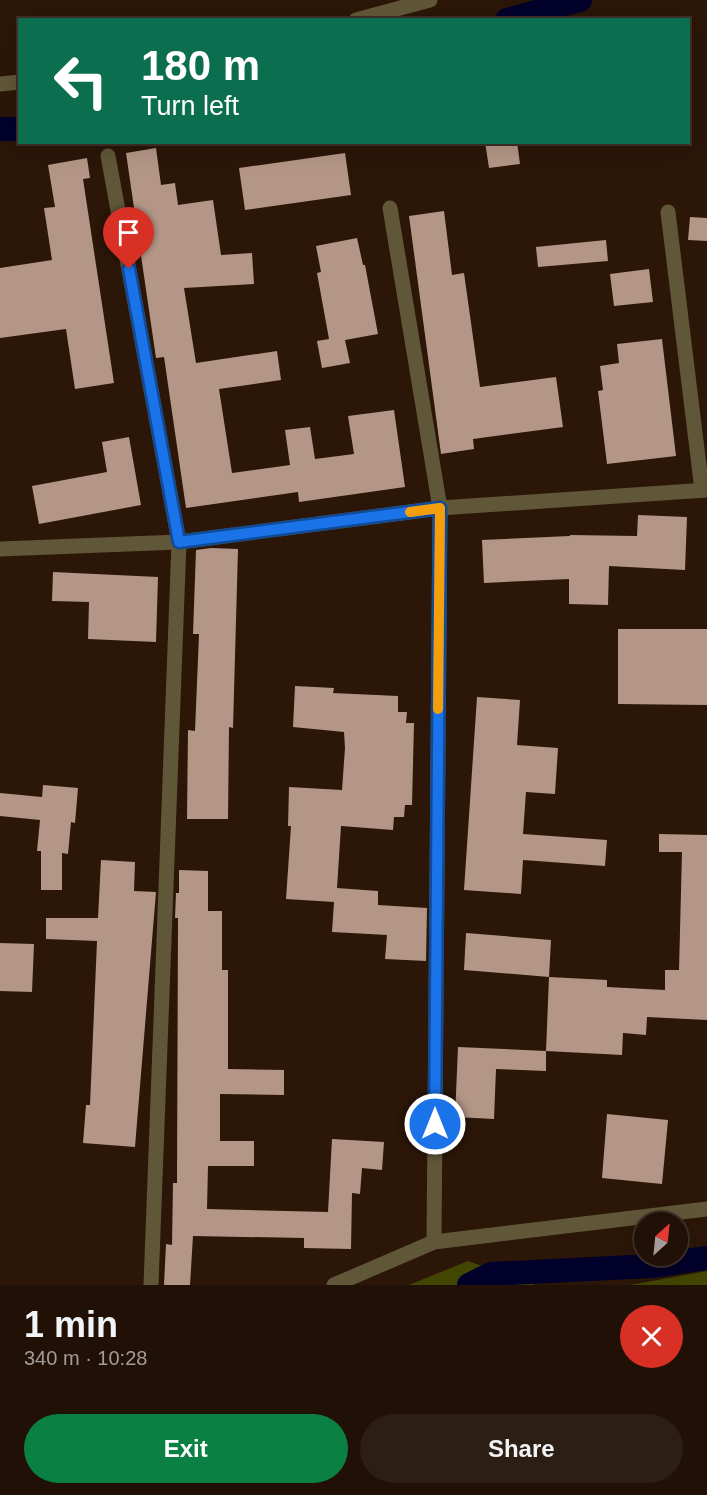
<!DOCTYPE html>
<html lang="en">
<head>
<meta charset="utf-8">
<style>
  body { margin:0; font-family:Arial,sans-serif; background:#2d1e14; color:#f1f3f6; height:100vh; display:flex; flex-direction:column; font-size:22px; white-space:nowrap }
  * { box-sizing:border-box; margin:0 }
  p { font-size:20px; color:#a29d9b }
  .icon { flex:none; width:33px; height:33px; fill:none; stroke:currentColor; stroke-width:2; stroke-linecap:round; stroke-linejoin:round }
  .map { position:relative; height:1285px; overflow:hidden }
  .details { display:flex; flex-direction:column; background:#201006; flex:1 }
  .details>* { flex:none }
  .hud { position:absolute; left:18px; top:18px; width:672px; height:126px; border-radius:0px; box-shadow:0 6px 24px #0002,0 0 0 2px #3d3028; background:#0b6e4f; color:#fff; overflow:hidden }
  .needle { width:39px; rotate:27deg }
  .fabs { position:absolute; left:634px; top:1212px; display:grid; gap:12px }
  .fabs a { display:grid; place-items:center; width:54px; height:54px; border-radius:50%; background:#201006; box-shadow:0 6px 24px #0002,0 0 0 2px #3d3028; font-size:30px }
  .pin { position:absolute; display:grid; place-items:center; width:51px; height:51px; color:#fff; margin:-62px -26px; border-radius:50% 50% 50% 0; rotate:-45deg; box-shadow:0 0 6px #0007 }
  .pin .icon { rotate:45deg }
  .me { position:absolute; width:66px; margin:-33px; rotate:0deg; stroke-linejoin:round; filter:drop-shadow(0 0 4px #0008) }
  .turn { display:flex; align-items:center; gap:21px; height:126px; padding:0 24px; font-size:27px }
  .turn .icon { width:78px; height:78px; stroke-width:2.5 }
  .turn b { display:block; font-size:42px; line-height:51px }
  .round { display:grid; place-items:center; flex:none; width:63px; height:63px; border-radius:32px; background:#2d1e14 }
  .summary { display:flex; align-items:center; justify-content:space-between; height:102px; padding:0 24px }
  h1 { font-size:36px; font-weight:800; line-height:45px }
  .primary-button { display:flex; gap:12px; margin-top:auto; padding:12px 24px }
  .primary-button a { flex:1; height:69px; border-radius:36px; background:#0b8043; color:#fff; font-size:24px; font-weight:800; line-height:69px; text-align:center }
  .primary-button a+a { background:#2d1e14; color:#f1f3f6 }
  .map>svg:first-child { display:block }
</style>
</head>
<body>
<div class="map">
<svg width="707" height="1285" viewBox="0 0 707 1285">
  <rect width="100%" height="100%" fill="#2b1608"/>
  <g fill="#434503">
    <path d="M468,1261L535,1285H409Z"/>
    <path d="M707,1271V1285H630Z"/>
  </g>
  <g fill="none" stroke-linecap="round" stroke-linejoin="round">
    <g stroke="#00002a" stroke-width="24">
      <path d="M507,20L580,0"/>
      <path d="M0,129H20"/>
      <path d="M469,1285L491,1274L651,1266L707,1258"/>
    </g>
  </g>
  <g fill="#b39686">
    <path d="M485,142H517L520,164L489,168Z"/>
    <path d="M156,148L161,185L175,183L178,205L213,200L221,255L252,253L254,284L184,288L196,363L277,351L281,380L219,389L232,473L290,465L285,430L310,427L315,459L354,454L348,416L394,410L405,487L299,502L298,492L186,508L164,357L156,358L126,153Z"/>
    <path d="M345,153L351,195L245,210L239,168Z"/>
    <path d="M87,158L90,178L83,179L114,383L75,389L66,329L0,338V268L52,260L44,208L55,207L48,165Z"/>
    <path d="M444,211L452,275L464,273L480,387L556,377L563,427L473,439L474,449L441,454L409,216Z"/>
    <path d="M690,217L707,218V241L688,240Z"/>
    <path d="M357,238L363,265H365L378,334L345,340L350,363L322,368L317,341L329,339L317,273L321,272L316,246Z"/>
    <path d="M606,240L608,261L538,267L536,247Z"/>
    <path d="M649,269L653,302L614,306L610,274Z"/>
    <path d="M662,339L676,456L607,464L598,391L603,390L600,366L619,363L617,344Z"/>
    <path d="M129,437L141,505L39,524L32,486L107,472L102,442Z"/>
    <path d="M638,515L687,517L685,570L609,566L608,605L569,604V579L484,583L482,540L570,536V535L637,536Z"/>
    <path d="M211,548L238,549L233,728L229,727L228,819H187L188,730L195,731L199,634H193L196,550Z"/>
    <path d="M53,572L158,577L156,642L88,639L89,602L52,601Z"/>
    <path d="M618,629H707V705L618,704Z"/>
    <path d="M295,686L334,688L333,693L398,696V712H407L406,723H414L412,805H405L404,817H394L393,830L341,826L337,888L378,891V905L427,908L426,961L385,959L387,935L332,932L334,902L286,899L291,826H288L289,787L342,790L345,748L344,732L293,727Z"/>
    <path d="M477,697L520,700L517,745L558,748L555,794L526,792L523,834L607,840L605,866L523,860L521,894L464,890Z"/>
    <path d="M43,785L78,788L75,823L71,822L68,854L62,853V890H41V851H37L40,820L0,816V793L42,797Z"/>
    <path d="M659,834L707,835V1020L647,1017L646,1035L623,1033L622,1055L546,1051L549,977L607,980V987L665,990V970H679L682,852H659Z"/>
    <path d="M101,860L135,862L134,891L156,892L135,1147L83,1143L86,1105H90L97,941L46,939V918H98Z"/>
    <path d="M179,870L208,871V911H222V970H228V1069L284,1070V1095L220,1094V1141H254V1166H208L207,1209L328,1212L332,1139L384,1142L382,1170L362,1168L360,1194L352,1193L351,1249L304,1248V1238L193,1236L190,1285H164L166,1244L172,1245L173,1183H177L178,918H175L176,893H179Z"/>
    <path d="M466,933L551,940L549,977L464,970Z"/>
    <path d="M0,943L34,944L32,992L0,991Z"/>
    <path d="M458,1047L546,1051V1071L496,1069L494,1119L455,1117Z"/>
    <path d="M607,1114L668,1120L662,1184L602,1178Z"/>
  </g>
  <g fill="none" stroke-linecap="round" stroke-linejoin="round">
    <g stroke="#605638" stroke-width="15">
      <path d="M356,20L430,0"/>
      <path d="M0,84L20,82"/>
      <path d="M108,156L179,542L151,1285"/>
      <path d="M390,208L440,508L434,1242"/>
      <path d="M668,212L702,490"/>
      <path d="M0,549L179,542L440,508L707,490"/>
      <path d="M334,1285L434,1242L707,1209"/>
    </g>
  </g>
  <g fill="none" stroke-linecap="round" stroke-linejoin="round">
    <g stroke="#114b97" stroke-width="15">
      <path id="route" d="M129,269L179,542L440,508L435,1124"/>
    </g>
    <use href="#route" stroke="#1a73e8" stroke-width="10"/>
    <path stroke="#f59e0b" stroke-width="10" d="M410,512L440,508L438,709"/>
  </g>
</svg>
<div class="fabs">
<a><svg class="needle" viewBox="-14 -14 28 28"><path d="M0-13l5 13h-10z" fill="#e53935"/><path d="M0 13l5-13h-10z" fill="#a29d9b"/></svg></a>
</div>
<div class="pin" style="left:129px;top:269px;background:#d93025"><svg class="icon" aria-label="arrive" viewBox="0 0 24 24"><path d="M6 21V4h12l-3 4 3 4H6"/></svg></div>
<svg class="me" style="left:435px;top:1124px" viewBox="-20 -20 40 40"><circle r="17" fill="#1a73e8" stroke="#fff" stroke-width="3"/><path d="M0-11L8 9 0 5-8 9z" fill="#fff"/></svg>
<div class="hud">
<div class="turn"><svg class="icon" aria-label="left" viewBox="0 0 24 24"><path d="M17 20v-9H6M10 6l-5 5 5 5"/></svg><div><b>180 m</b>Turn left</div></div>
</div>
</div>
<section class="details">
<div class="summary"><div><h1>1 min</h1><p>340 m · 10:28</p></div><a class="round" style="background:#d93025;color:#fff"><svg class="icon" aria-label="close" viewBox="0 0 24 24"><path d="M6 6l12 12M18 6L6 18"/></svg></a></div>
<div class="primary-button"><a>Exit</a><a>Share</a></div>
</section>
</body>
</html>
